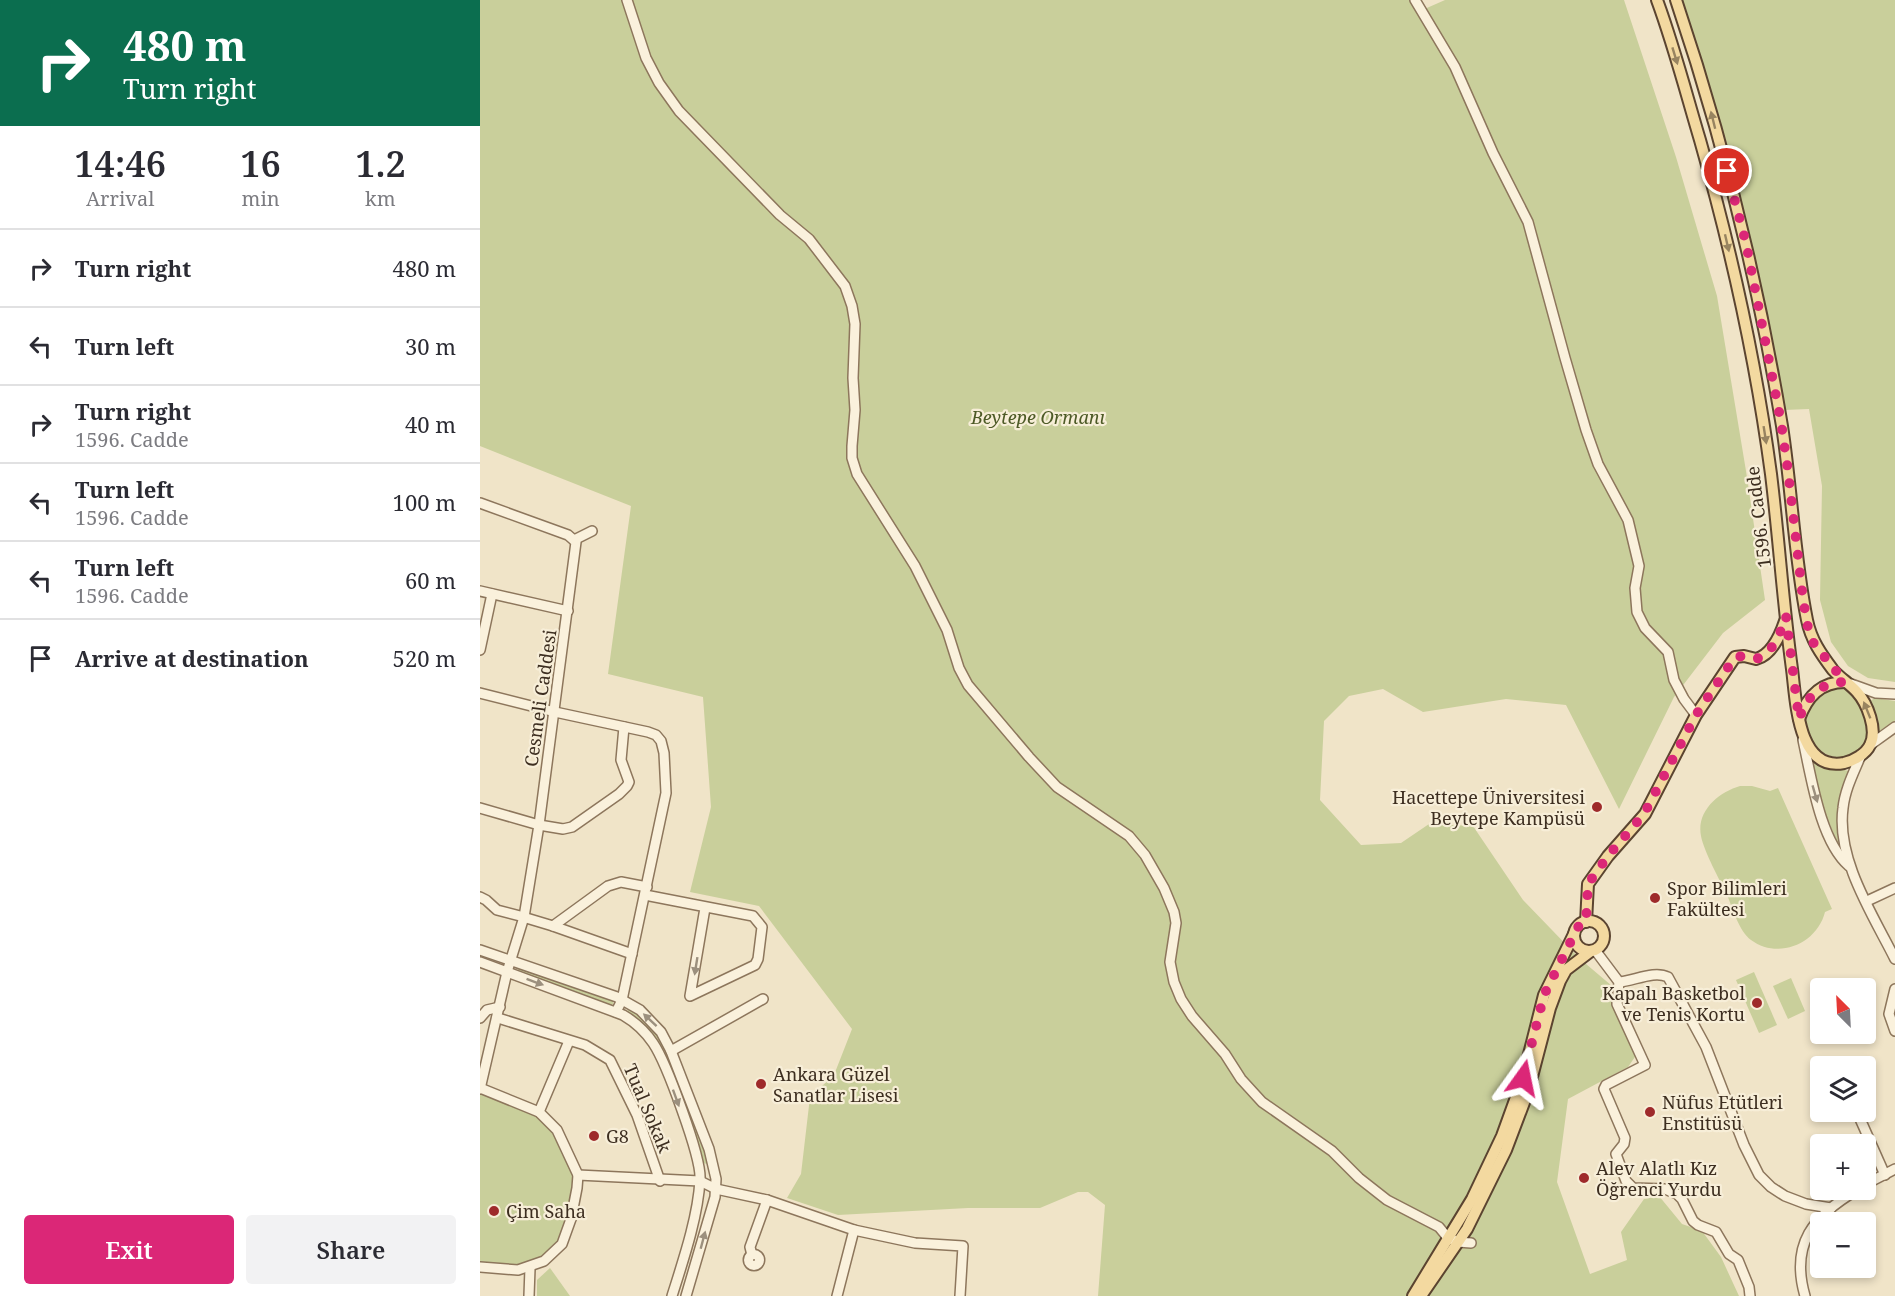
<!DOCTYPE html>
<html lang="en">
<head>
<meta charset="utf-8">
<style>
  body { margin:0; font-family:"Noto Serif",serif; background:#f2f2f3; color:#2b2b33; height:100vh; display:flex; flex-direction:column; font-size:22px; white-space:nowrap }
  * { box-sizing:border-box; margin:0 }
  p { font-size:20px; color:#7c7c81 }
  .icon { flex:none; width:33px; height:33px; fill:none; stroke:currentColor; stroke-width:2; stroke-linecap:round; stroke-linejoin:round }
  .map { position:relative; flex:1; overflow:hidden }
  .sheet { display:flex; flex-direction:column; background:#fff; width:480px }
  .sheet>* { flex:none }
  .guide { background:#0b6e4f; color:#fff; overflow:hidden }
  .needle { width:39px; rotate:336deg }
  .fabs { position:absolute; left:1330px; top:978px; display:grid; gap:12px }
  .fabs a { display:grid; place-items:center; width:66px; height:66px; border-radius:6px; background:#fff; box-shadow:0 3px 9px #0003; font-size:30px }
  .pin { position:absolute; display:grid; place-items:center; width:51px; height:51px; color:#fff; margin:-26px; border:3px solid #fff; border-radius:50%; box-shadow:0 2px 6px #0007 }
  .me { position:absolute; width:66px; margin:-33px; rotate:12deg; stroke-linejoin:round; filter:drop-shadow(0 0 4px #0008) }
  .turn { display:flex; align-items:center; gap:21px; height:126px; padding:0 24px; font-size:27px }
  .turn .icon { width:78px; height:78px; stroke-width:2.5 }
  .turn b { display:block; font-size:42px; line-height:51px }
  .eta { display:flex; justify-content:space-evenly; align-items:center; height:102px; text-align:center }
  .eta b { font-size:36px; font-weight:600; line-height:42px }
  .primary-button { display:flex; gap:12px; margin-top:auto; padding:12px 24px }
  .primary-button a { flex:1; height:69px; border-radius:6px; background:#db2777; color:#fff; font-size:24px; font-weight:600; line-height:69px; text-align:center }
  .primary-button a+a { background:#f2f2f3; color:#2b2b33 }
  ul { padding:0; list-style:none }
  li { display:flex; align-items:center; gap:18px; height:78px; padding:0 24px; border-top:2px solid #e1e1e2 }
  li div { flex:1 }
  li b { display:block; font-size:22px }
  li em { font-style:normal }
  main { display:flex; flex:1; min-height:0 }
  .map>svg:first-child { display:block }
</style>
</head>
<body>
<main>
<section class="sheet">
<div class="guide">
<div class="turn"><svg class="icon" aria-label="right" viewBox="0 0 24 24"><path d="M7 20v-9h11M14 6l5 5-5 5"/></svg><div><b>480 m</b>Turn right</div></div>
</div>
<div class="eta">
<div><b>14:46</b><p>Arrival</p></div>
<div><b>16</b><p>min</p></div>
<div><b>1.2</b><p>km</p></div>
</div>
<ul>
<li><svg class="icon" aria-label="right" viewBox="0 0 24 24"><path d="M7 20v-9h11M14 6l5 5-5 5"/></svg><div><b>Turn right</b></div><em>480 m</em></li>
<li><svg class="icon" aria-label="left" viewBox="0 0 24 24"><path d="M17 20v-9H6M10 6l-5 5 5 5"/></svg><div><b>Turn left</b></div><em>30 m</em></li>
<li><svg class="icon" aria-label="right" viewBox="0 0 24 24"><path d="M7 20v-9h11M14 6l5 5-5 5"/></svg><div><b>Turn right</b><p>1596. Cadde</p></div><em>40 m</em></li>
<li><svg class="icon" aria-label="left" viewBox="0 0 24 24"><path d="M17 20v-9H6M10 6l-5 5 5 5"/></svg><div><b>Turn left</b><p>1596. Cadde</p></div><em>100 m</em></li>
<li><svg class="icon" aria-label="left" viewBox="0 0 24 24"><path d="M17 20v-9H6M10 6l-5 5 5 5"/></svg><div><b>Turn left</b><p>1596. Cadde</p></div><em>60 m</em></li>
<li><svg class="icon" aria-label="arrive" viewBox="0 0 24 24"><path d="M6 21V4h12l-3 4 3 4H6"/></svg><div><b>Arrive at destination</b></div><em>520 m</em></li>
</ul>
<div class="primary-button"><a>Exit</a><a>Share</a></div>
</section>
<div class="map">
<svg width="1415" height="1296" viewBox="0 0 1415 1296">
  <rect width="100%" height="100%" fill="#f0e4c8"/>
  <g fill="#c9cf9b">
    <path d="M0,0H935L940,11L965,0H1144L1196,157L1237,296L1266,471L1285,600L1243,633L1194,697L1139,809L1086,705L1026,699L943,712L903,689L869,696L844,721L840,800L881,845L921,843L949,824L993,826L1043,900L1099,958L1132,986L1130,995L1157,1054L1148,1067L1088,1099L1077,1182L1110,1274L1147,1260L1141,1232L1164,1199L1179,1196L1202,1224L1222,1231L1241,1257L1259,1296H618L625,1205L608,1192H598L560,1208H488L358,1215L307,1198L321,1174L330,1097L354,1075L372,1029L279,906L210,892L231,807L223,697L128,674L151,506L0,446Z"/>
    <path d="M1201,0H1415V682L1388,678L1368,666L1351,642L1340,600L1342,486L1329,409L1304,410L1254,169L1218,47Z"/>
    <path d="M1361,686C1377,694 1397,729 1384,745C1357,778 1309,738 1331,704C1335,698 1337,693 1343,690C1348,688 1355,687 1361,686Z"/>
    <path d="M1395,698L1415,701V721L1396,733L1397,724L1390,701Z"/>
    <path d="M1330,760L1351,768L1370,771C1357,796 1354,821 1362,848H1360L1347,818Z"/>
    <path d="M1260,786H1272L1290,791L1298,788L1352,909L1345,912C1337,944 1298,960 1271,940C1259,931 1253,909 1247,895C1240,880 1224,852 1221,836C1216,811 1239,792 1260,786Z"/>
    <path d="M39,968L133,1000V1004L131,1005L37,971Z"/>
    <path d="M1274,972L1297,1025L1279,1033L1256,980Z"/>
    <path d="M1311,978L1325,1011L1308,1019L1293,986Z"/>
    <path d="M149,1009L164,1019L183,1039L224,1145L227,1164L223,1163L179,1045L172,1034L148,1014L147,1011Z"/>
    <path d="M0,1088L59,1112L77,1130L98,1175L82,1244L50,1268L0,1267Z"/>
    <path d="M70,1268L90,1296H57V1280Z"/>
  </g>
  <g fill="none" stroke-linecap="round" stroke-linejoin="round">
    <g stroke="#8d765c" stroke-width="12">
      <g id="minor">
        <path d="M147,0L166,58L179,83L199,111L300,215L329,239L365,286L372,306L375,324L373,378L375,410L372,446V458L377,474L435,566L467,630L479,668L488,685L549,757L577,787L649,836L665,855L684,888L694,912L696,923L690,962L694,982L701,999L712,1016L745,1054L761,1079L782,1102L852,1151L879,1178L907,1200L959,1227L968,1238L978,1242L991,1243"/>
        <path d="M935,0L975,67L1013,153L1048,222L1085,358L1106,430L1118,464L1148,520L1159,566L1155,588L1157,612L1165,628L1188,652L1194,680L1204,699L1216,715"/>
        <path d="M0,503L88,535L96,542L59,825L44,917L27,972L0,1089"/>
        <path d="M94,540L112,531"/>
        <path d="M0,591L88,611"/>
        <path d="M0,650L12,594"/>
        <path d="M1371,684L1396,693L1415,694"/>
        <path d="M0,693L75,712L168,732L176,735L181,741L184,753L186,793L142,1000L136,1012"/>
        <path d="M1323,740C1331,776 1340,841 1369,866"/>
        <path d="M1390,745L1415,727"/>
        <path d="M1381,755C1374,772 1365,789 1363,808C1356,859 1393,915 1415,959"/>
        <path d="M0,808L59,825L83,829L92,827L139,794L147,786L149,782L141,760L144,727"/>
        <path d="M165,895L273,916L282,927L278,959L275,965L210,996L225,908"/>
        <path d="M0,897L6,900L17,910L44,917"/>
        <path d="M1387,901L1415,888"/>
        <path d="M43,917L73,926L152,954"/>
        <path d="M73,926L128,886L141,882L167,887"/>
        <path d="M0,950L137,997L160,1010L181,1032L191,1051L229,1149L236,1179L235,1197L206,1296"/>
        <path d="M1115,950L1139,982L1137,1004L1165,1065L1126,1085L1124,1089L1145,1138L1144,1144L1136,1154L1146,1181L1153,1188L1185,1189L1197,1194L1202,1199L1213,1221L1218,1225L1236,1232L1249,1254L1258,1260L1269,1287L1270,1296"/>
        <path d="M0,962L143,1015C155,1022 165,1031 173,1043C186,1062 222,1158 220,1180C218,1217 203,1261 192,1296"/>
        <path d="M1139,982C1154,981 1174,970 1188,977L1226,1047L1264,1145L1279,1175L1291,1187L1305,1196L1326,1204L1351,1208"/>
        <path d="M1415,989L1409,1014L1415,1031"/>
        <path d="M0,1018L7,1010L20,1007"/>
        <path d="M18,1018L105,1045L130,1060L157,1115L180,1181"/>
        <path d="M191,1051L283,999"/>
        <path d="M0,1088L59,1112L77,1130L98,1175L97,1188L91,1219L82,1244L64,1261L38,1270L0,1267"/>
        <path d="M59,1112L89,1041"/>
        <path d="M1377,1112L1405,1175"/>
        <path d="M98,1175L220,1181L236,1189L287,1200L374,1230L357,1296"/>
        <path d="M1386,1184L1415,1169"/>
        <path d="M374,1230L435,1243L483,1246L480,1296"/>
        <circle cx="274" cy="1260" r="5.5"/>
        <path d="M272,1255L270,1247L287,1200"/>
        <path d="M49,1296L50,1268"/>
        <path d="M1325,1296C1310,1244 1333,1216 1377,1190"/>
      </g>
    </g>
    <g stroke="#5b4430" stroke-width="14">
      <g id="major">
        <path d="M1177,0C1194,46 1206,93 1220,140C1251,249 1276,362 1291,474C1299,539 1303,604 1312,669C1316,699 1317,772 1364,763C1373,761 1386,754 1390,745C1398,730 1387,703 1377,692C1370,684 1360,678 1353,670C1341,654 1331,640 1327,620C1314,556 1312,491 1302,426C1278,282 1243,139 1196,0"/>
        <path d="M1319,719C1327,697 1340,682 1365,682"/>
        <circle cx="1109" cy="936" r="15"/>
        <path d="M1106,922L1108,884L1128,856L1165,814L1216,715L1255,657L1264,656L1276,659C1291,655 1300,636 1305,621"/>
        <path d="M933,1296L992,1199L1022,1136L1043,1078L1064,995L1094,934"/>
        <path d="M941,1296L987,1229L1026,1150L1048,1092L1070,1008L1080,981L1086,970L1111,951"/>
      </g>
    </g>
    <use href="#minor" stroke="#faf1dc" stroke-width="9"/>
    <use href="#major" stroke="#f3d9a0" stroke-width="10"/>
  </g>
  <defs><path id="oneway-solid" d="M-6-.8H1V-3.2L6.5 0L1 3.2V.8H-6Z" transform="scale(1.5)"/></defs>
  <g fill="#988460">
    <use href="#oneway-solid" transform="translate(1195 56) rotate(73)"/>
    <use href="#oneway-solid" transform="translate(1233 120) rotate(-104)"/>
    <use href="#oneway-solid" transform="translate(1247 243) rotate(77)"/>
    <use href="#oneway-solid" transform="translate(1285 435) rotate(81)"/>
    <use href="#oneway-solid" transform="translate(1387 710) rotate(-112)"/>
  </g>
  <g fill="#9c907e">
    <use href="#oneway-solid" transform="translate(1335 794) rotate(74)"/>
    <use href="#oneway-solid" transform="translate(216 966) rotate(99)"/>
    <use href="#oneway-solid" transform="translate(55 982) rotate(20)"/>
    <use href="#oneway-solid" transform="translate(170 1020) rotate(-137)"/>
    <use href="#oneway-solid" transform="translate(196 1098) rotate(70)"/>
    <use href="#oneway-solid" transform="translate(223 1240) rotate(-75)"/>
  </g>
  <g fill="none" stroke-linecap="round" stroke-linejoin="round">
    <path stroke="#db2777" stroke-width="10" stroke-dasharray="0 18" d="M1043,1078L1064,995L1098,927L1106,922L1108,884L1128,856L1164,814L1216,715L1255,657L1264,656L1276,659C1293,654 1301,632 1306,616L1319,719C1327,697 1340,682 1365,682L1334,644L1328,628L1323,599L1308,471L1301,422L1266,243L1247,171"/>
  </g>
  <g fill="#9e2a2b" stroke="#f7eed8" stroke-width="2">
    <circle cx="1117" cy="807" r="6"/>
    <circle cx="1175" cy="898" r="6"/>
    <circle cx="1277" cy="1003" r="6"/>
    <circle cx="281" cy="1084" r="6"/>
    <circle cx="1170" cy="1112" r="6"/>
    <circle cx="114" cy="1136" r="6"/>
    <circle cx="1104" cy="1178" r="6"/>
    <circle cx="14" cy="1211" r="6"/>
  </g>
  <g text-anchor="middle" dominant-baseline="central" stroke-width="4.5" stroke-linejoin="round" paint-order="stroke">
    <g font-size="18" font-style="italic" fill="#4d5a26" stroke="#f7eed8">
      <text x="558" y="417">Beytepe Ormanı</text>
    </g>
    <g font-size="18" fill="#3d2e20" stroke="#f7eed8">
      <text transform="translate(1278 517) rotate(-97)">1596. Cadde</text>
      <text transform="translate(60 698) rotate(-82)">Cesmeli Caddesi</text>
      <text transform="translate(168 1108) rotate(67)">Tual Sokak</text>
    </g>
    <g font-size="18" fill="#3d2e20" stroke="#f7eed8" text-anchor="start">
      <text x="1105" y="797" text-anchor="end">Hacettepe Üniversitesi<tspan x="1105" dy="21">Beytepe Kampüsü</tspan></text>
      <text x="1187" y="888">Spor Bilimleri<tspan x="1187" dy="21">Fakültesi</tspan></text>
      <text x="1265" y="993" text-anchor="end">Kapalı Basketbol<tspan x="1265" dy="21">ve Tenis Kortu</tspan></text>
      <text x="293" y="1074">Ankara Güzel<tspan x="293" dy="21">Sanatlar Lisesi</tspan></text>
      <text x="1182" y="1102">Nüfus Etütleri<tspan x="1182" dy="21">Enstitüsü</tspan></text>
      <text x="126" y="1136">G8</text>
      <text x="1116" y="1168">Alev Alatlı Kız<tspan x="1116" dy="21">Öğrenci Yurdu</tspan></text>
      <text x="26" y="1211">Çim Saha</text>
    </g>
  </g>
</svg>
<div class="fabs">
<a><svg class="needle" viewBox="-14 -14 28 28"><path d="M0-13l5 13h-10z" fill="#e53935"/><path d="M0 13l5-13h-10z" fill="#7c7c81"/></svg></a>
<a><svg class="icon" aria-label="layers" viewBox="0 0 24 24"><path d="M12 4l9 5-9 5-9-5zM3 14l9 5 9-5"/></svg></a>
<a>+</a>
<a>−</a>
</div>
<div class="pin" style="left:1247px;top:171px;background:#d93025"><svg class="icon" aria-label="arrive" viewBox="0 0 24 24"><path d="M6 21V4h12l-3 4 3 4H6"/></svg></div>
<svg class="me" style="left:1043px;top:1078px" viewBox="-20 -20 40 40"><path d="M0-17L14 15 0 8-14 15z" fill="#db2777" stroke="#fff" stroke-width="4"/></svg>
</div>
</main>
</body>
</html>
